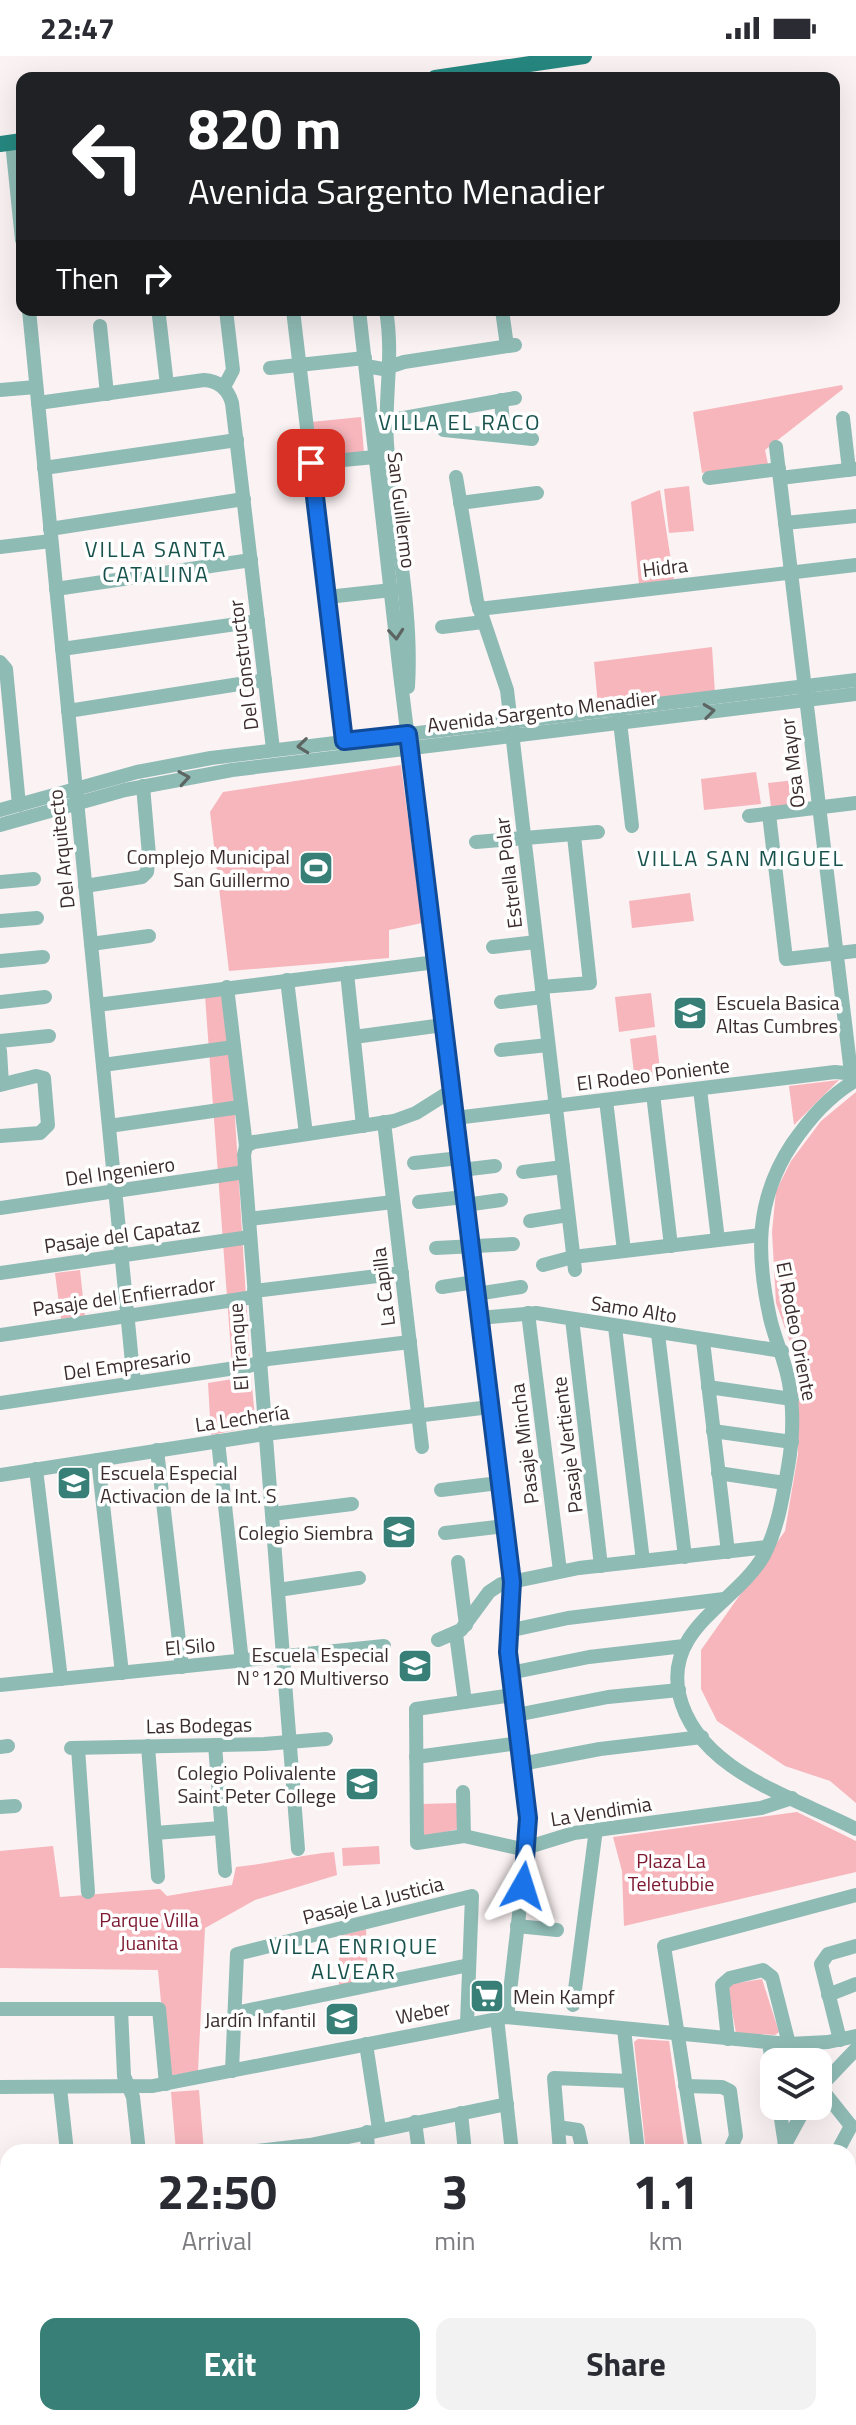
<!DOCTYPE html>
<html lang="en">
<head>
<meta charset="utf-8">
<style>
  body { margin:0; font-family:"Titillium Web",sans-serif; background:#f2f2f3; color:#2b2b33; height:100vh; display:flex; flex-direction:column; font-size:30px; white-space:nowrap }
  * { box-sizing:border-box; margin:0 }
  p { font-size:26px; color:#7c7c81 }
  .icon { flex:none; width:44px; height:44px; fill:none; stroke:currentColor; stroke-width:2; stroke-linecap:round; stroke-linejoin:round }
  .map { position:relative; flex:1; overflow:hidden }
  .details { position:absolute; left:0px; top:2088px; width:856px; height:282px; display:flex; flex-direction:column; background:#fff; border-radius:24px 24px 0 0; box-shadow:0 8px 32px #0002 }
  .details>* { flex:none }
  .top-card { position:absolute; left:16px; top:16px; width:824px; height:244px; border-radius:16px; box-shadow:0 8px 32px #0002; background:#202124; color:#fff; overflow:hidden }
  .controls { position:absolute; left:760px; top:1992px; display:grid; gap:16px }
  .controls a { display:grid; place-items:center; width:72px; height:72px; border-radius:16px; background:#fff; box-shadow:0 8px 32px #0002; font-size:40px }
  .pin { position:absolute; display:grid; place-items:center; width:68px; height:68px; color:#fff; margin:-34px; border-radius:16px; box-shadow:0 4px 12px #0006 }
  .me { position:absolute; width:88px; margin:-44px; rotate:6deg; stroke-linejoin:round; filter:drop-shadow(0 0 6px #0008) }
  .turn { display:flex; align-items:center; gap:28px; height:168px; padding:0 40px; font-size:36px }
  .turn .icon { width:104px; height:104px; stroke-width:2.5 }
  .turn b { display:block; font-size:56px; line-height:68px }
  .then { display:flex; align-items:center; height:76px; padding:0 40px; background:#0003; gap:16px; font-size:30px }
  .eta { display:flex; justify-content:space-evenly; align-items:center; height:136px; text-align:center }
  .eta b { font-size:48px; font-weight:700; line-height:56px }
  .button { display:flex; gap:16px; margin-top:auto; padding:16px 40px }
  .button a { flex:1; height:92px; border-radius:16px; background:#387f78; color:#fff; font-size:32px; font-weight:700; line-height:92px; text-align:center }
  .button a+a { background:#f2f2f3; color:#2b2b33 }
  .status { display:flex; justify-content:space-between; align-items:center; height:56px; padding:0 40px; background:#fff; direction:ltr }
  .status svg { height:22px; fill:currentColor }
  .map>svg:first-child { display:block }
</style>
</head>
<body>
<div class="status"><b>22:47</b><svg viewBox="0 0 49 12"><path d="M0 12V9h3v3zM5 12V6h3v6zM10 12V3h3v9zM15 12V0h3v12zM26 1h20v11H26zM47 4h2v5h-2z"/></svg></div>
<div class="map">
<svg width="856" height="2369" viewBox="0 0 856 2369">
  <rect width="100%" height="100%" fill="#fbf2f3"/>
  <g fill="#f6b6bc">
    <path d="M842,329L843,333L765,394L768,408L702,417L693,356Z"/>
    <path d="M361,361L364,397L315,402L311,366Z"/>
    <path d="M689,430L694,475L669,477L664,433Z"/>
    <path d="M660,434L674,524L639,528L631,446Z"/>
    <path d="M712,591L715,637L598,650L594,606Z"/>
    <path d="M401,709L422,867L389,874V902L229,915L210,756L223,736Z"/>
    <path d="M756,716L761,748L704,754L701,723Z"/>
    <path d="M804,723L808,747L771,751L768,727Z"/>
    <path d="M690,837L694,865L632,872L629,845Z"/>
    <path d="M651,937L655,971L619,976L615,941Z"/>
    <path d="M223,938L234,1045L250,1307L232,1309L205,940Z"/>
    <path d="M656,979L661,1023L635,1026L630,983Z"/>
    <path d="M839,1024L794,1069L789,1030Z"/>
    <path d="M856,1036V1747L830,1725L785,1710L717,1665L701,1633V1594L785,1475L798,1398L797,1306L776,1247L772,1176L776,1135L791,1105L821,1065Z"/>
    <path d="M80,1214L85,1260L61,1263L55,1217Z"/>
    <path d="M251,1320L255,1362L252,1371L211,1379L208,1327Z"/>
    <path d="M459,1747V1773L421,1781V1748Z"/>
    <path d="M797,1756L856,1785V1816L624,1870L622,1815L613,1781Z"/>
    <path d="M53,1790L60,1841L160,1833L167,1840L232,1829L236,1811C270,1808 299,1799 334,1796L337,1819L255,1844L205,1872L198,2015L168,2020L158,1914L0,1912V1795Z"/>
    <path d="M379,1790L380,1808L343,1810L342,1792Z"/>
    <path d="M366,1873L368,1925L339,1930V1880Z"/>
    <path d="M762,1923L779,1976L775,1979L736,1977L728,1933L732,1928Z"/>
    <path d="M638,1983L669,1985L685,2096H646L634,1986Z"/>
    <path d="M199,2034L204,2096H176L171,2036Z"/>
  </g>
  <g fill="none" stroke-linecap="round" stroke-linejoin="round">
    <g stroke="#8fbbb5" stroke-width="14">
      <path d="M12,86L22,184"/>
      <path d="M29,254L134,1327"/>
      <path d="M293,254L344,685"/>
      <path d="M359,254L400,618L512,1526L508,1596L528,1782L507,1961"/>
      <path d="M386,254C394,301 384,342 387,388C393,470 413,548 408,631"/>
      <path d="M502,254L507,290"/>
      <path d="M159,260L167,329"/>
      <path d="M100,270L107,338"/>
      <path d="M366,310L383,313L404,306L515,289"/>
      <path d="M270,312L365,302"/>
      <path d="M224,331L233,314L226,254"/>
      <path d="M0,334L36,331"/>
      <path d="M501,344L504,380"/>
      <path d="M38,347L204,324C219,325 228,333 232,347L273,693"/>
      <path d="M441,357L444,374L532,383"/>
      <path d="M843,362L849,414"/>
      <path d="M387,365L515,342"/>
      <path d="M776,391L851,1017"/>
      <path d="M311,407L375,401"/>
      <path d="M44,412L237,384"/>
      <path d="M456,421L477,545L507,634L575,1214"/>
      <path d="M709,422L779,413"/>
      <path d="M780,422L856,413"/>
      <path d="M460,447L537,437"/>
      <path d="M785,467L856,460"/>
      <path d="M50,473L244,443"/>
      <path d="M0,491L51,485"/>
      <path d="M56,533L251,504"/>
      <path d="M327,541L392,534"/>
      <path d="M479,553L856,509"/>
      <path d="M442,571L483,566"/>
      <path d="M62,593L258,565"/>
      <path d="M0,606L6,613L19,749"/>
      <path d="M68,655L265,624"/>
      <path d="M619,657L632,770"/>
      <path d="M0,754L137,716L211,702L856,624"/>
      <path d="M769,758L786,903L856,895"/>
      <path d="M749,760L856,747"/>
      <path d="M0,769L125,734L232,714L856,638"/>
      <path d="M476,786L598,776"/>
      <path d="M0,826L34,823"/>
      <path d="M85,830L142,821L147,816L149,799L143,730"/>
      <path d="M0,865L37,862"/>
      <path d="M91,888L149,880"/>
      <path d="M493,891L536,886"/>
      <path d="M0,905L43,901"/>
      <path d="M347,917L363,1070"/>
      <path d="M287,924L306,1078"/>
      <path d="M227,931L246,1090L244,1099L298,1793"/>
      <path d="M542,931L590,927L574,780"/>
      <path d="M0,946L45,941"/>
      <path d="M501,946L543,941"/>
      <path d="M97,949L436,906"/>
      <path d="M354,981L443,969"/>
      <path d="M0,985L49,980"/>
      <path d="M501,994L548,989"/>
      <path d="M0,995L2,1028"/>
      <path d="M103,1009L234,991"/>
      <path d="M856,1024C829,1040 810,1062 792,1088C755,1144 756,1198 770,1262C775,1284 785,1304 789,1327C794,1355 793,1383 788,1411C783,1440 778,1472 764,1499C737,1547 665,1571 679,1638C697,1716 795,1741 856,1773"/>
      <path d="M0,1029L36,1020L44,1022L48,1069L40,1077L0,1080"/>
      <path d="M700,1033L718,1184"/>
      <path d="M653,1038L671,1190"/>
      <path d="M606,1044L624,1195"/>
      <path d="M455,1062L835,1016L856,1018"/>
      <path d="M384,1066L422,1391"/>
      <path d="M109,1070L240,1051"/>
      <path d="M246,1090L254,1086L394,1065L416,1057L451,1035"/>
      <path d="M414,1107L460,1102"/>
      <path d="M461,1114L495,1110"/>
      <path d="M523,1116L563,1111"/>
      <path d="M419,1146L464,1141"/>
      <path d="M465,1149L501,1144"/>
      <path d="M0,1152L245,1116"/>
      <path d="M249,1163L393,1146"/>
      <path d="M530,1165L568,1159"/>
      <path d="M436,1192L513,1188"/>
      <path d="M543,1209L573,1201L761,1179"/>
      <path d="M0,1217L250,1181"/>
      <path d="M442,1231L475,1226"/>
      <path d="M254,1235L402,1217"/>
      <path d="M476,1238L521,1231"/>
      <path d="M528,1257L560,1515"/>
      <path d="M479,1262L536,1257L782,1295"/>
      <path d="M572,1263L601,1510"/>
      <path d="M615,1271L643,1505"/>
      <path d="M658,1278L685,1501"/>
      <path d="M0,1279L254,1241"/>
      <path d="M703,1285L728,1496"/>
      <path d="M708,1331L792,1343"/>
      <path d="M0,1347L249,1310L268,1303L410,1286"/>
      <path d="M713,1375L792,1386"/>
      <path d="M218,1385L242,1606"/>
      <path d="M157,1394L182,1611"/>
      <path d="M98,1404L122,1617"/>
      <path d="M36,1413L61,1623"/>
      <path d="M718,1417L785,1427"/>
      <path d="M0,1419L265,1378L490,1351"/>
      <path d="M441,1434L499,1427"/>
      <path d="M272,1458L352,1448"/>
      <path d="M445,1477L505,1470"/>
      <path d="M458,1506L466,1569"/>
      <path d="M278,1534L359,1522"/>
      <path d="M508,1575L568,1562L724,1543"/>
      <path d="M456,1578L465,1646"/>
      <path d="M438,1584L461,1574L489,1536L501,1528L579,1512L767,1491"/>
      <path d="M510,1617L589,1601L684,1590"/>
      <path d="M0,1629L384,1590"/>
      <path d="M513,1639L416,1653L417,1787L464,1780L522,1793L574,1777L761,1752L792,1742"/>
      <path d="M516,1659L608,1641L679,1634"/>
      <path d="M215,1689L225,1815"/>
      <path d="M148,1690L158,1821"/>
      <path d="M0,1691L8,1690"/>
      <path d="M71,1692L264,1688L326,1683"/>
      <path d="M78,1692L88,1836"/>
      <path d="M416,1701L519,1687"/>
      <path d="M521,1708L600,1693L702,1681"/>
      <path d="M463,1736L464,1780"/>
      <path d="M0,1751L15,1750"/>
      <path d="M155,1777L221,1772"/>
      <path d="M517,1870L557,1874"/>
      <path d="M828,1939L856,1928"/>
      <path d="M573,1949L596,1773"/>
      <path d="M0,1953H159L166,2028"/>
      <path d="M121,1953L124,2020L133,2041L139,2096"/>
      <path d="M235,1957L469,1909"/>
      <path d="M497,1962L512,2096"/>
      <path d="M624,1973L638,2096"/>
      <path d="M728,1983L722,1929L730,1922L763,1914L772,1921L789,1988"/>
      <path d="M840,1984L821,1908L828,1898L856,1890"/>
      <path d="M769,1987L774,2019"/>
      <path d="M366,1988L379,2073"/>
      <path d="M232,2015L237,1898L472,1840L467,1967"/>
      <path d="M685,2030L722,2031L730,2035L736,2080L729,2096"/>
      <path d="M0,2031L153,2030L507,1961L789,1988L828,1986L856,1980"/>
      <path d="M820,2031L851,2070"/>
      <path d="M60,2032L67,2096"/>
      <path d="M818,2033L856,1993"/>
      <path d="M779,2050L785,2089"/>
      <path d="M461,2057L465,2096"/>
      <path d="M415,2066L419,2096"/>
      <path d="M558,2071L578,2074L583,2096"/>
      <path d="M367,2076L368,2096"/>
      <path d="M248,2096L310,2089L507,2048"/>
      <path d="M560,2096L554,2022L630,2025"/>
      <path d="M696,2096L664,1890L856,1839"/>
      <path d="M781,2096L806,2050"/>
      <path d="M837,2096L851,2070"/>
      <path d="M848,2124L856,2128"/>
      <path d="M0,2138L8,2210"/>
      <path d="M848,2253L856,2244"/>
      <path d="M0,2334L8,2333"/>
      <path d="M30,2362V2369"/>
      <path d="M242,2362L243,2363"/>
      <path d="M88,2369L128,2362"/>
      <path d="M327,2369L376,2362"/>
    </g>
    <g stroke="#268880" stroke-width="16">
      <path d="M435,22L584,0"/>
      <path d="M0,88L22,85"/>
    </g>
  </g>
  <defs><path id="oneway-chevron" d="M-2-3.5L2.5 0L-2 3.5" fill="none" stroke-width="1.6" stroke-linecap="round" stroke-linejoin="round" transform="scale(2)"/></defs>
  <g stroke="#5d6563">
    <use href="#oneway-chevron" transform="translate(396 578) rotate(85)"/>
    <use href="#oneway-chevron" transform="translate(709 655) rotate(-7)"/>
    <use href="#oneway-chevron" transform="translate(303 690) rotate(174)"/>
    <use href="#oneway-chevron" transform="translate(184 722) rotate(-9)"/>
  </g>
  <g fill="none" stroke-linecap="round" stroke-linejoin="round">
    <g stroke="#114b97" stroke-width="20">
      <path id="route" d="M311,407L344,685L408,678L512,1526L508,1596L528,1762L523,1830"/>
    </g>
    <use href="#route" stroke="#1a73e8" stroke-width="14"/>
  </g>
  <defs>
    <g id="stadium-square" transform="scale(1.8)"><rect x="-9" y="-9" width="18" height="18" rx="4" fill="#387f78" stroke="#fff"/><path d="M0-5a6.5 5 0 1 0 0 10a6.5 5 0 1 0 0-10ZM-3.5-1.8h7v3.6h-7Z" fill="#fff"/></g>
    <g id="school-square" transform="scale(1.8)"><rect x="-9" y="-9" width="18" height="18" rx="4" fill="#387f78" stroke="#fff"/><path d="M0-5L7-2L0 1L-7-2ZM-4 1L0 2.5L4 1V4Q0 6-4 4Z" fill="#fff"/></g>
    <g id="supermarket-square" transform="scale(1.8)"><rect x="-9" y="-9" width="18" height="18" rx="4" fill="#387f78" stroke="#fff"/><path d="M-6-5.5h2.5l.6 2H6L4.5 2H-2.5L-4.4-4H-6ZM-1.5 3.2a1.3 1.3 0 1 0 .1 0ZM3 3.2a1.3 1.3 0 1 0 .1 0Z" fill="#fff"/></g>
  </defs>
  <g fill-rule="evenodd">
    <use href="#stadium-square" x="316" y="812"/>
    <use href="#school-square" x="690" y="957"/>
    <use href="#school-square" x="74" y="1427"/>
    <use href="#school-square" x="399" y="1476"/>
    <use href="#school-square" x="415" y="1610"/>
    <use href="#school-square" x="362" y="1728"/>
    <use href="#supermarket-square" x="487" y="1940"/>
    <use href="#school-square" x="342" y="1963"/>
  </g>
  <g text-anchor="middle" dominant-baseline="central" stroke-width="7" stroke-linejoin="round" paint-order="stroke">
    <g font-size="20" fill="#3b2c2d" stroke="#fff">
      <text transform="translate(402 454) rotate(83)">San Guillermo</text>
      <text transform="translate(665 511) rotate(-7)">Hidra</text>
      <text transform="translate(243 609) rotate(-97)">Del Constructor</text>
      <text transform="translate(542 655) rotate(-7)">Avenida Sargento Menadier</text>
      <text transform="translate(792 707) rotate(-97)">Osa Mayor</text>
      <text transform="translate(61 793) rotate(-96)">Del Arquitecto</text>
      <text transform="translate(508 817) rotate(-97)">Estrella Polar</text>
      <text transform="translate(653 1018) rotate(-7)">El Rodeo Poniente</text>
      <text transform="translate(120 1115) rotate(-8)">Del Ingeniero</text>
      <text transform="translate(122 1179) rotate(-8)">Pasaje del Capataz</text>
      <text transform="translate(383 1231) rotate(-97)">La Capilla</text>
      <text transform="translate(124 1240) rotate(-8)">Pasaje del Enfierrador</text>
      <text transform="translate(634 1253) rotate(9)">Samo Alto</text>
      <text transform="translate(797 1275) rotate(79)">El Rodeo Oriente</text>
      <text transform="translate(238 1291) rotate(-94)">El Tranque</text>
      <text transform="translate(127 1308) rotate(-8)">Del Empresario</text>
      <text transform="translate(242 1362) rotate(-8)">La Lechería</text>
      <text transform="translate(524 1388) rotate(-97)">Pasaje Mincha</text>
      <text transform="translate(567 1389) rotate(-97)">Pasaje Vertiente</text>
      <text transform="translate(190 1590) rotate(-5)">El Silo</text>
      <text transform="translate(199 1669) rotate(-1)">Las Bodegas</text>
      <text transform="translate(601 1755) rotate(-9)">La Vendimia</text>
      <text transform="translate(373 1844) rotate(-14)">Pasaje La Justicia</text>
      <text transform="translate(423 1956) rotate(-11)">Weber</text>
    </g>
    <g font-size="20" fill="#3b2c2d" stroke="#fff" text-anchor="end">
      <text x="290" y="800">Complejo Municipal<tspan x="290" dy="23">San Guillermo</tspan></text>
      <text x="716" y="946" text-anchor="start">Escuela Basica<tspan x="716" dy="23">Altas Cumbres</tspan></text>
      <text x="100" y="1416" text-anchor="start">Escuela Especial<tspan x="100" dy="23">Activacion de la Int. S</tspan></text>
      <text x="373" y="1476">Colegio Siembra</text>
      <text x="389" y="1598">Escuela Especial<tspan x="389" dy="23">N°120 Multiverso</tspan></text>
      <text x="336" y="1716">Colegio Polivalente<tspan x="336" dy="23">Saint Peter College</tspan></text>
      <text x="513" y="1940" text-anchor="start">Mein Kampf</text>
      <text x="316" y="1963">Jardín Infantil</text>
    </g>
    <g font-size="20" fill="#7d1931" stroke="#fff">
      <text x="671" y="1804">Plaza La<tspan x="671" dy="23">Teletubbie</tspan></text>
      <text x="149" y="1863">Parque Villa<tspan x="149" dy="23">Juanita</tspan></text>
    </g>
    <g font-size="22" letter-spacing="2" fill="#18524d" stroke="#fff">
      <text x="460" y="366">VILLA EL RACO</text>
      <text x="156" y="493">VILLA SANTA<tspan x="156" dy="25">CATALINA</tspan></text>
      <text x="741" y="802">VILLA SAN MIGUEL</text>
      <text x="354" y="1890">VILLA ENRIQUE<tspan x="354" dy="25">ALVEAR</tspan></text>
    </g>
  </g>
</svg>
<div class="controls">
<a><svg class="icon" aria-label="layers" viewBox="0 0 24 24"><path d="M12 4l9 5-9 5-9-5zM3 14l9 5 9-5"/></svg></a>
</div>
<div class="pin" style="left:311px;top:407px;background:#d93025"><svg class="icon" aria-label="arrive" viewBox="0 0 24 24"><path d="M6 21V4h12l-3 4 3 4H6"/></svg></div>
<svg class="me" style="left:523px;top:1830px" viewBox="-20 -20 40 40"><path d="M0-17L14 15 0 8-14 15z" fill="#1a73e8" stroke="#fff" stroke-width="4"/></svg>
<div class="top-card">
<div class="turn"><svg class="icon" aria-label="left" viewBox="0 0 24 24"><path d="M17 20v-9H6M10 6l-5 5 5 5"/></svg><div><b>820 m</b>Avenida Sargento Menadier</div></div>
<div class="then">Then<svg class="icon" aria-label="right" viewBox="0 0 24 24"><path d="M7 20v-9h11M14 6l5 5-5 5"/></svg></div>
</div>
<section class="details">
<div class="eta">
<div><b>22:50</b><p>Arrival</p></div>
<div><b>3</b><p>min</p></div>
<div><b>1.1</b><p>km</p></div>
</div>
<div class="button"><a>Exit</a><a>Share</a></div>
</section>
</div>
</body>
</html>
